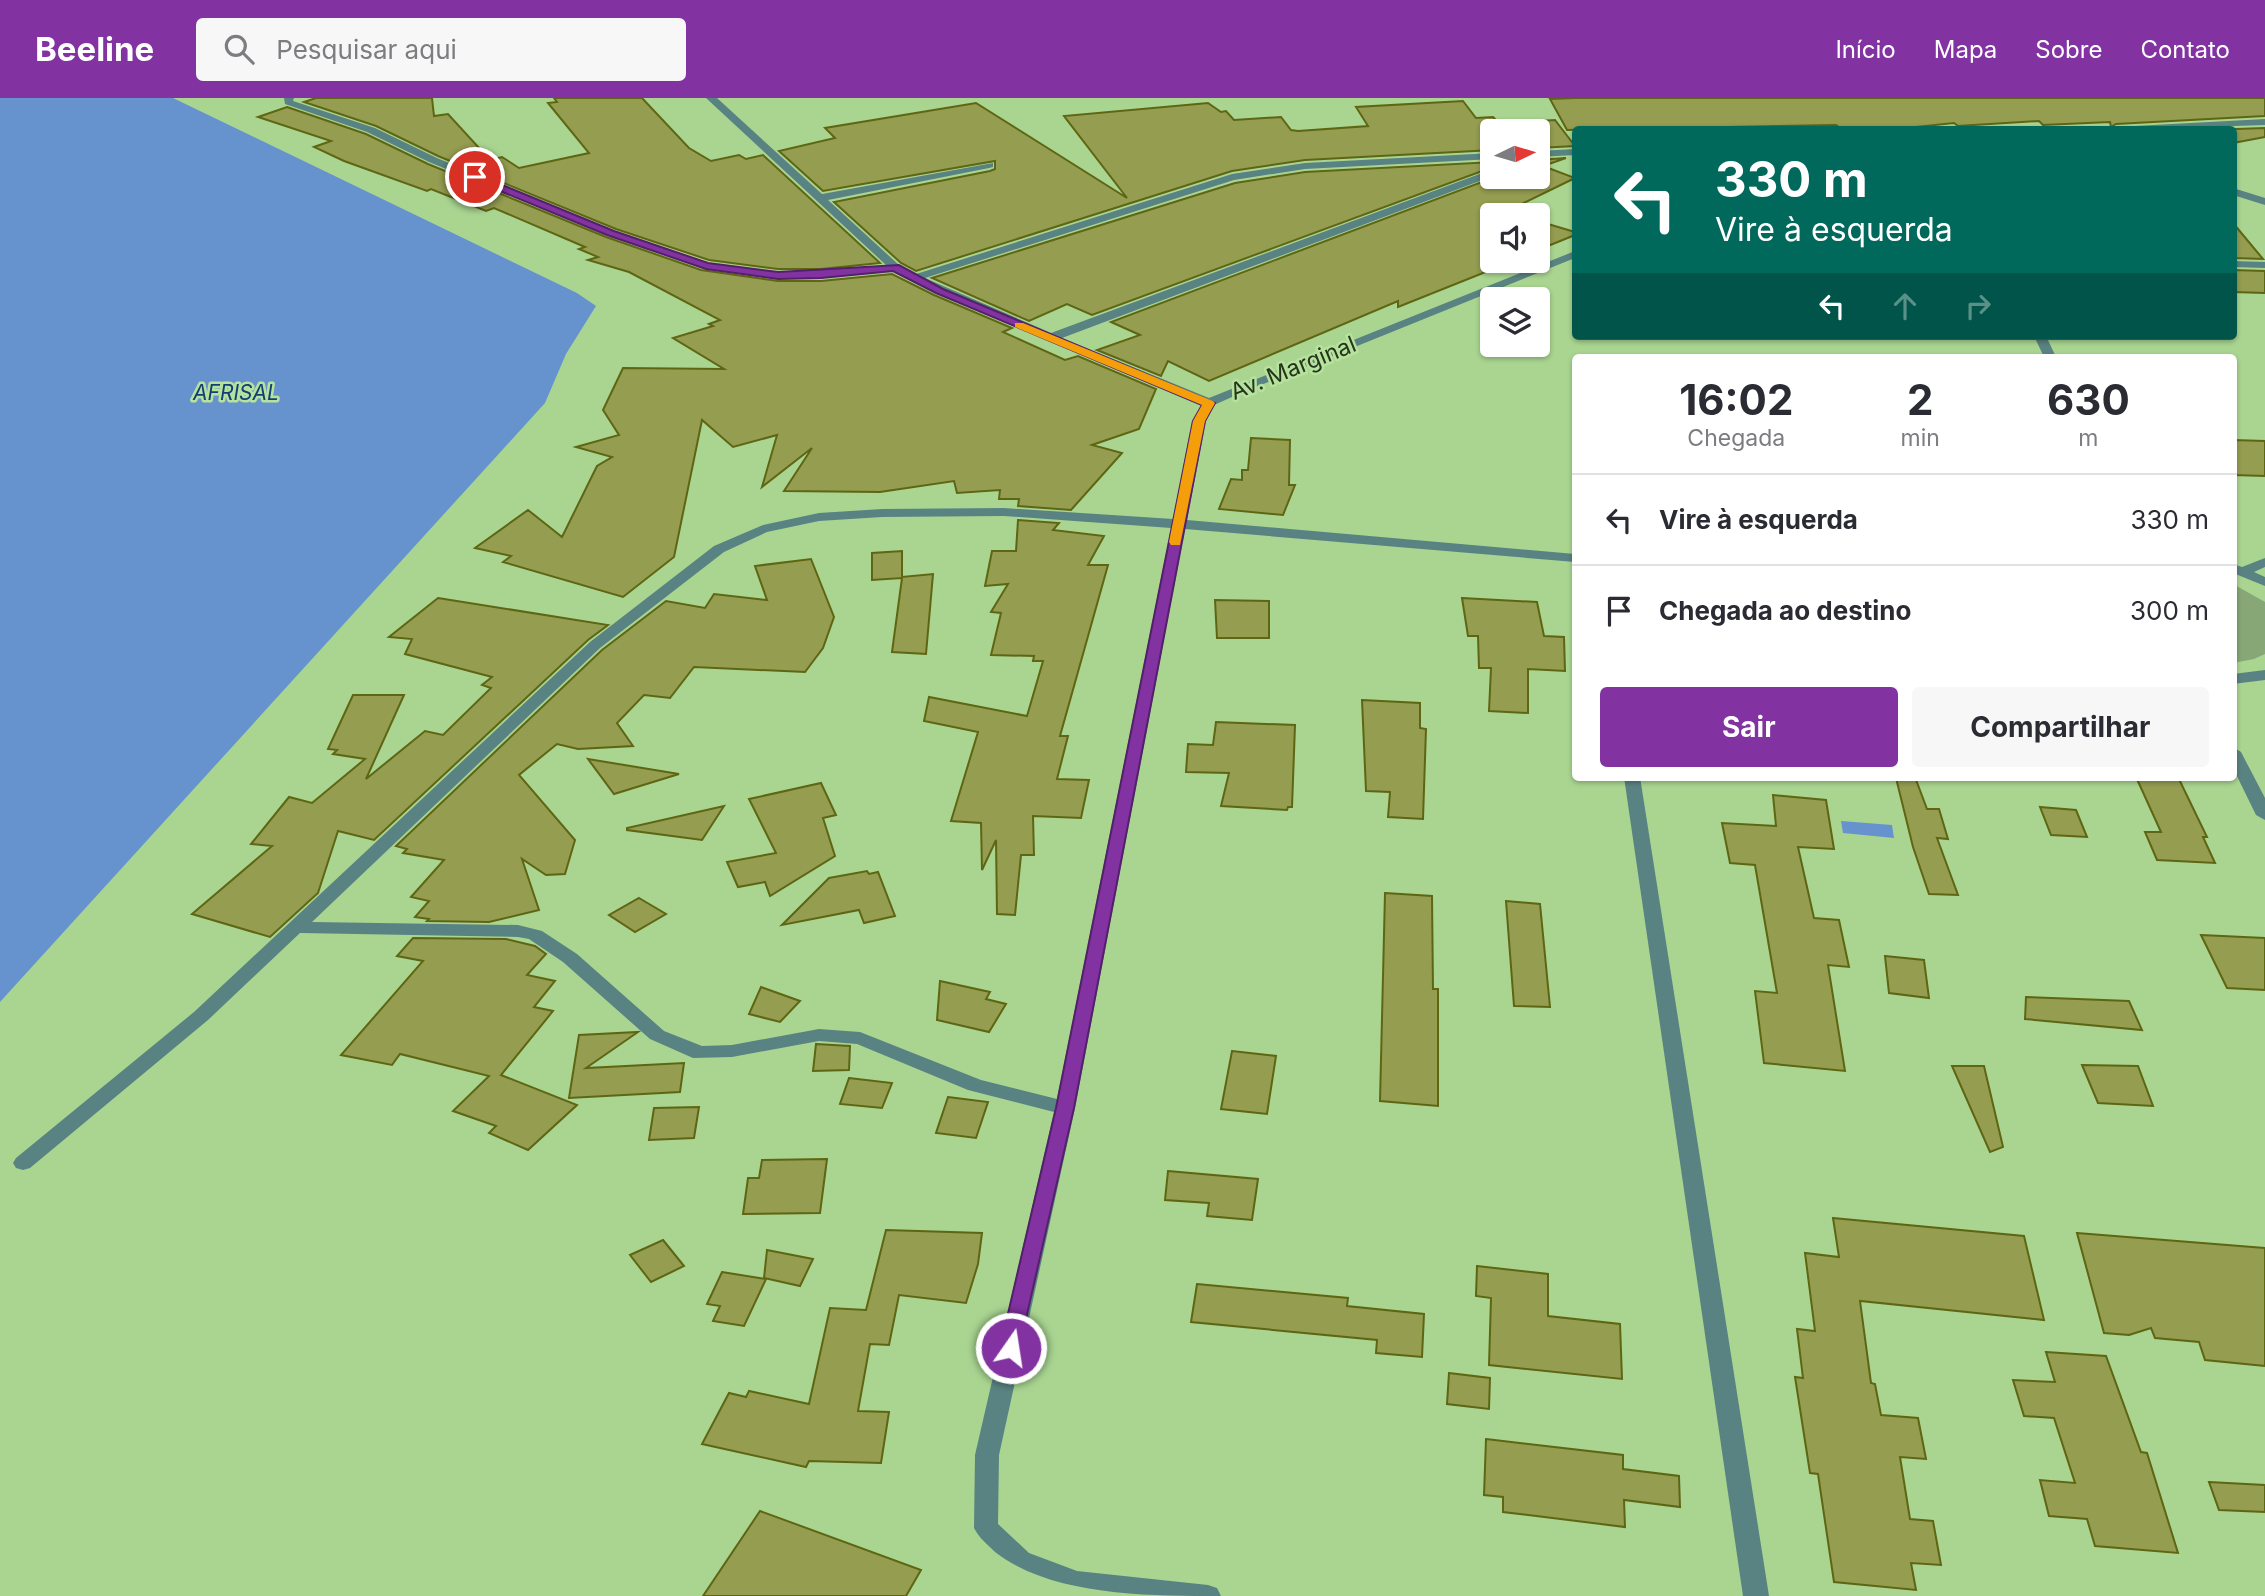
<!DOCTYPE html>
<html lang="pt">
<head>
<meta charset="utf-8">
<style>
  body { margin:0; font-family:Inter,sans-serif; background:#f7f7f7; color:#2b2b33; height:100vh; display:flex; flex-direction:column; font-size:26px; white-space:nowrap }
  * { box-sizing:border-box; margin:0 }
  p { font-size:23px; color:#7c7c81 }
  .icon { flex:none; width:38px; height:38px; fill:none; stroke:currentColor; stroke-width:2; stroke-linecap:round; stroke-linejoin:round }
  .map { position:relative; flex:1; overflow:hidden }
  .panel { position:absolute; left:1572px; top:256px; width:665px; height:427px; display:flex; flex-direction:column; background:#fff; border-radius:7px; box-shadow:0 2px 5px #0004 }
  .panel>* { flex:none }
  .top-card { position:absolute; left:1572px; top:28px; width:665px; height:214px; border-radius:7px; box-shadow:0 2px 5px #0004; background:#00695c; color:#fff; overflow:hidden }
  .needle { width:46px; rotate:85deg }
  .fabs { position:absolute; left:1480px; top:21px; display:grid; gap:14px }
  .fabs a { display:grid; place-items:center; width:70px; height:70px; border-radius:7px; background:#fff; box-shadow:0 2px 5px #0004; font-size:35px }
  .pin { position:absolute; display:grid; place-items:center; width:60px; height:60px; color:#fff; margin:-30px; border:4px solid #fff; border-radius:50%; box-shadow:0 2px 7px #0007 }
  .me { position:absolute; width:77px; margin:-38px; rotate:13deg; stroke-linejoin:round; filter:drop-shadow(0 0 5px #0008) }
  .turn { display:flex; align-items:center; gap:24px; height:147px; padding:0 28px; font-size:32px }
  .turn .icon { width:91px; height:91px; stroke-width:2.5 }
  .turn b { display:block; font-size:49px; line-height:60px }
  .lanes { display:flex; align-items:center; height:66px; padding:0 28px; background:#0003; justify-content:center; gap:35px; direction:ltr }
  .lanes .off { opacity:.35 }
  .eta { display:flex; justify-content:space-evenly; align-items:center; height:119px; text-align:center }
  .eta b { font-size:42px; font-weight:700; line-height:49px }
  .action { display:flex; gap:14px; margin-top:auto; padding:14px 28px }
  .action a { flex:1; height:80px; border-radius:7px; background:#8232a1; color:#fff; font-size:28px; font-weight:700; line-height:80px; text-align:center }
  .action a+a { background:#f7f7f7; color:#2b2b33 }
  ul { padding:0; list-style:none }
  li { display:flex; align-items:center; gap:21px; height:91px; padding:0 28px; border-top:2px solid #e1e1e2 }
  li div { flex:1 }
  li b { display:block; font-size:26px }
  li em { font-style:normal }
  header { display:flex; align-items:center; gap:42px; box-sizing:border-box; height:98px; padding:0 35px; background:#8232a1; color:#fff }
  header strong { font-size:33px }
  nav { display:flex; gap:38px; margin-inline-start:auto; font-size:24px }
  .search { width:490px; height:63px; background:#f7f7f7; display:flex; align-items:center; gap:18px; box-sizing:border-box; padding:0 24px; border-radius:7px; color:#7c7c81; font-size:26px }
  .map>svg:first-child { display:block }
</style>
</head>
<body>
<header>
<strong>Beeline</strong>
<div class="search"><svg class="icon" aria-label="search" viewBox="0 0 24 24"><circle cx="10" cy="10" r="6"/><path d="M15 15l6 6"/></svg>Pesquisar aqui</div>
<nav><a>Início</a><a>Mapa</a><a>Sobre</a><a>Contato</a></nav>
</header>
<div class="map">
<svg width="2265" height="1498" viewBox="0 0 2265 1498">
  <rect width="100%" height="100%" fill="#a9d591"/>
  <path fill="#88a776" d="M2233,486L2265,504V556L2254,561L2233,565Z"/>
  <g fill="#6693cd">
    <path d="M0,0H173L577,195L596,208L566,256L545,305L0,904Z"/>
    <path d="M1841,723L1892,727L1894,740L1843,735Z"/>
  </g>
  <g fill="#949d50" stroke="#5e6613" stroke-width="2">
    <path d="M316,0H432L434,18L448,16L490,62L502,59L519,70L589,55L548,5L557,4L554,0H642L689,50L711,63L739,57L746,61L763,57L880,165L821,171H778L709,162L616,131L438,58L376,28L304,4Z"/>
    <path d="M1575,0H2265V18L2116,26L2111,29L2110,24L2043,27L2039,23L1958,28L1954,25L1887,32H1843L1836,27L1567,32L1550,1Z"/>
    <path d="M1463,3L1476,20L1493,19L1499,25L1555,22L1575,48L1538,50V33H1493V52L1305,62L1232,73L916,173L901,165L834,104L990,73L995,71V63L823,93L779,53L835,40L825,30L976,5L1127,100L1064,18L1208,5L1221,14L1226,13L1234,22L1281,19L1291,32L1298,33L1368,28L1356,9Z"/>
    <path d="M287,9L366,36L428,66L606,139L701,172L778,183H821L892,176L934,197L1012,230L1003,234L1065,262L1078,258L1156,291L1139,331L1092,347L1122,355L1071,412L1018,408L1019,401H999L1000,392L957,395L954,383L880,394L784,393L812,350L762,389L777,337L733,349L702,322L674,459L623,499L503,464L511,458L475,450L528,412L562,439L597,368L612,359L576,349L619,337L603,312L623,270L724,271L673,240L713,228L709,226L720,222L629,174L588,162L598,159L579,151L585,149L494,110L486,113L431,91L427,93L344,63L314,49L331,43L258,19Z"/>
    <path d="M2265,30V39L2233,45V32H2207Z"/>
    <path d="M1566,60L1543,68L1575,80L1505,114L1518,117H1493V163H1513L1398,209V203L1209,283L1168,263L1161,278L1097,252L1140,237L1111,224L1495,79H1538V62Z"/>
    <path d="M1493,64V69L1092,217L1067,206L1029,223L932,180L1235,85L1305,74Z"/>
    <path d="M1538,123L1575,134V137L1538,152Z"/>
    <path d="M2233,125L2263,161L2233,160Z"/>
    <path d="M2233,172L2265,173V195L2233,194Z"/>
    <path d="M1251,340L1290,342L1289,387H1295L1283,417L1219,411L1231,381L1242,382V372H1248Z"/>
    <path d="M2233,342L2265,343V378L2233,377Z"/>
    <path d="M1018,422L1059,425L1053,432L1104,438L1088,467H1108L1060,638H1068L1057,681L1089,682L1081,720L1033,718L1034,757H1021L1015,817L997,816L996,742L982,772L981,725L951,723L978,634L924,623L929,599L1027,618L1043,563H1033L1034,558L991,557L1001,515L991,514L1008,486L985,488L992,453H1016Z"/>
    <path d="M902,453V479L933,476L926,556L892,554L902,480L872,482V455Z"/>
    <path d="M811,461L834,519L823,550L805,574L694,569L670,600L644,597L617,625L633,648L578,651L557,646L519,677L575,742L565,776L546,777L522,761L539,812L489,824L427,823L429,821L415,819L429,803L411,799L444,762L403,755L407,751L396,748L602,552L666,503L705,510L714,496L767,502L755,468Z"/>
    <path d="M438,500L608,527L588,542L374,742L338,733L318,795L270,839L192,816L272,748L251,746L289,699L312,705L365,661L333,656L337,652L328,651L353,597H404L366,681L425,633L443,637L491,590L482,587L492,579L405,556L412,541L389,539Z"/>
    <path d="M1462,500L1537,504L1544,538L1564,539L1565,573L1528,571V615L1489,613L1491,570H1479L1478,538H1468Z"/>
    <path d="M1215,502L1269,503V540H1217Z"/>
    <path d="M1362,602L1420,605V630L1426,631L1423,721L1388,719L1390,694L1366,693Z"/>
    <path d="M1216,624L1295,627L1292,709H1288L1287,712L1221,708L1229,675L1186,674L1188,646L1213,647Z"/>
    <path d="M588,661L679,676L614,696Z"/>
    <path d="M1915,679L1927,711H1939L1948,741L1937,740L1958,797L1929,796L1913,749L1896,680Z"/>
    <path d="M2136,679H2178L2207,739H2203L2215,765L2157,762L2145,734H2161Z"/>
    <path d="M821,685L836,717L823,720L835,758L770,798L765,784L738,789L727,764L776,755L749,701Z"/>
    <path d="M1773,697L1826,702L1834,751L1798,749L1814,820L1839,822L1849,869L1828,867L1845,973L1764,965L1755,893L1777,895L1755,767L1730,765L1722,725L1776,728Z"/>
    <path d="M724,708L702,742L627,732V730Z"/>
    <path d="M2040,709L2076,712L2087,739L2051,737Z"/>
    <path d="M867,773L869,776L878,774L895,818L864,825L859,812L782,827L829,780Z"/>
    <path d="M1385,795L1432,798L1433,891H1438V1008L1380,1003Z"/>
    <path d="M639,800L666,816L635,834L609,817Z"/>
    <path d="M1506,803L1540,806L1550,909L1514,908Z"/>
    <path d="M2201,837L2265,840V892L2227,890Z"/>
    <path d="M413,840L506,841L535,848L546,856L527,877L555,883L534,909L553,913L501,977L577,1007L528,1052L489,1035L496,1028L453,1013L489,978L400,956L392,967L341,957L423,863L397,858Z"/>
    <path d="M1885,858L1924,862L1929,900L1889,895Z"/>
    <path d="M940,883L990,894L986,901L1006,906L989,934L937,922Z"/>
    <path d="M761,889L800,903L780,924L749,916Z"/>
    <path d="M2026,899L2129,903L2142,932L2025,921Z"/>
    <path d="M638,934L586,970L684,965L680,994L569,1000L579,937Z"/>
    <path d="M816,946L850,948L849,972L813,973Z"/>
    <path d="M1232,953L1276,958L1267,1016L1221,1011Z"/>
    <path d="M2082,967L2138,968L2153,1008L2098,1005Z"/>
    <path d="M1952,968H1984L2003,1049L1990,1054Z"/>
    <path d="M849,980L892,985L882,1010L840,1006Z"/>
    <path d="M948,999L988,1004L976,1040L936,1035Z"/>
    <path d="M699,1009L694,1040L649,1042L654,1010Z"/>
    <path d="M827,1061L820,1115L743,1116L748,1080H759L762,1062Z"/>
    <path d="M1168,1073L1258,1081L1252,1122L1207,1118L1209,1105L1165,1102Z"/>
    <path d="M1833,1120L2024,1138L2044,1222L1860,1203L1871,1285L1875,1286L1881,1317L1918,1320L1926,1361L1900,1359L1910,1421L1933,1423L1941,1467L1911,1465L1916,1492L1834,1484L1818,1376L1810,1375L1795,1279L1803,1280L1797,1231L1815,1233L1805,1155L1839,1159Z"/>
    <path d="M886,1132L982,1135L978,1166L966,1205L899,1197L889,1247L870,1246L858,1313L889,1314L881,1365L809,1363L806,1369L702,1346L729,1295L746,1299L749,1293L809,1306L830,1210L866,1212Z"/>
    <path d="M2077,1135L2265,1150V1268L2205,1262L2199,1244L2155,1240L2151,1230L2129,1237L2104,1235Z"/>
    <path d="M663,1142L684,1168L651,1184L630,1157Z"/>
    <path d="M767,1152L813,1161L800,1188L764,1180Z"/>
    <path d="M1477,1168L1548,1176V1218L1620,1226L1622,1281L1489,1267L1491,1200L1476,1198Z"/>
    <path d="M722,1174L766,1181L744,1228L713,1223L720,1208L707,1206Z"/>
    <path d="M1197,1186L1348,1200L1347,1208L1424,1216L1422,1259L1376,1255L1377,1242L1191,1224Z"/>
    <path d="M2046,1254L2106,1258L2141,1354L2147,1355L2178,1455L2095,1448L2087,1421L2049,1418L2040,1382L2075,1385L2054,1320L2024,1318L2013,1282L2055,1284Z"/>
    <path d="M1449,1275L1490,1280L1489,1311L1447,1306Z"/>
    <path d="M1486,1341L1623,1357V1371L1679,1378L1680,1409L1624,1402L1625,1429L1503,1414V1399L1484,1397Z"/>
    <path d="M2209,1384L2265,1387V1414L2219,1412Z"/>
    <path d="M760,1413L921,1472L906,1498H703Z"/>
  </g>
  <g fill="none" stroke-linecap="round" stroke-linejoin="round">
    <g fill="#598382" fill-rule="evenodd">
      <path d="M284,0H294L293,3L375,30L437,60L615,133L708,165L778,174H821L886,167L706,0H717L822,96L993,65V69L989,70L828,102L899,167L916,176L1232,76L1305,65L1493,55V61L1305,71L1234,82L925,180L1051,235L1493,71V78L1062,240L1209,300L1575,153V160L1241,295L1214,307L1206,323L1187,422L1575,456V464L1185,431L1075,1010L999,1357L998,1426L1029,1455L1077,1473L1208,1487L1217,1490L1221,1498C1147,1498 1052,1498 995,1454C987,1446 979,1440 974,1430L975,1357L1054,1014L968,992L857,946L819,943L732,959L693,960L650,941L563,864L529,841L518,839L300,835L208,922L30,1070L23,1072L16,1070L13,1065L16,1060L194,914L590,544L714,448L763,427L819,415L882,411L1004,410L1173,421L1192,323L1202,307L935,195L893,173L821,180H778L702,170L607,137L429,64L367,34L285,6ZM1004,418L1171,430L1057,1001L981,982L860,934L819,931L732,947L702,948L664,933L577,856L542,833L518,827L312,824L600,550L724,454L767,434L819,423L882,419Z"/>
      <path d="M2265,21V27L2111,32L2116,29Z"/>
      <path d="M1575,51V57L1538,59V53Z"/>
      <path d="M2233,90L2265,100V107L2233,97Z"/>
      <path d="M2233,163L2265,164V170L2233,169Z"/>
      <path d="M2034,238H2046L2056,259H2044Z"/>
      <path d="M2265,460V469L2254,474L2265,479V488L2233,475V466L2242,469Z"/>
      <path d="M2265,572V582L2233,586V576Z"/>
      <path d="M2233,649L2241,654L2265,700V722L2256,717L2233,670Z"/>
      <path d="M1624,679H1640L1769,1498H1743Z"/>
    </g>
  </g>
  <path fill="#8232a1" stroke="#542069" stroke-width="2" d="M471,77H478L614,133L708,165L778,174L899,167L943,191L1215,305L1205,323L1074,1010L1018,1256L1011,1258L1004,1256L1000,1250L1056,1010L1193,323L1202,307L936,195L893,173L821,180L778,181L706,171L607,137L471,81Z"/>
  <path fill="#f59e0b" d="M1015,225H1023L1213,303L1215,305L1205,323L1180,447H1171L1169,444L1193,323L1202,307L1015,229Z"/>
  <g text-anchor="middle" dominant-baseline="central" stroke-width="5" stroke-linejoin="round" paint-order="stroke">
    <g font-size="21" font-style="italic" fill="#114075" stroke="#b6e29e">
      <text x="236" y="294">AFRISAL</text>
    </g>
    <g font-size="23" fill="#24351a" stroke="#b6e29e">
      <text transform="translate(1293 270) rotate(-22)">Av. Marginal</text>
    </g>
  </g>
</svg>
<div class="fabs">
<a><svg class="needle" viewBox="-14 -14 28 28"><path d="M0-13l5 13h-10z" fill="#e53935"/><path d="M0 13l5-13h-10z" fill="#7c7c81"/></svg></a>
<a><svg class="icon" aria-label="sound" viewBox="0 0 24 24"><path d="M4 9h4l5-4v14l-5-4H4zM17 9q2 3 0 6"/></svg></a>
<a><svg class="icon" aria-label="layers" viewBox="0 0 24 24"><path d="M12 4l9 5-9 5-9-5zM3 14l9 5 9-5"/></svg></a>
</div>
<div class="pin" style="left:475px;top:79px;background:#d93025"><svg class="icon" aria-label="arrive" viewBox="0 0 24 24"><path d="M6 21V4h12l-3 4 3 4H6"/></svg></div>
<svg class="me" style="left:1011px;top:1250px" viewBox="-20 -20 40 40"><circle r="17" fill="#8232a1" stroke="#fff" stroke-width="3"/><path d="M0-11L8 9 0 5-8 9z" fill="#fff"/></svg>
<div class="top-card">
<div class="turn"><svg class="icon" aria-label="left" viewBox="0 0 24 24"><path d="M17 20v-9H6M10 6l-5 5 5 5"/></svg><div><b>330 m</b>Vire à esquerda</div></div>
<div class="lanes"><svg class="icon" aria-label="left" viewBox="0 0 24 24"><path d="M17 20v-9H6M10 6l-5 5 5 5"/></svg><svg class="icon off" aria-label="ahead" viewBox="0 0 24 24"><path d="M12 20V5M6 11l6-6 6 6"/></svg><svg class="icon off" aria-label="right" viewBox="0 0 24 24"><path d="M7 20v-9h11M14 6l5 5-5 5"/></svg></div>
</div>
<section class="panel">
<div class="eta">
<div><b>16:02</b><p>Chegada</p></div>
<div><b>2</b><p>min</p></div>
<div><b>630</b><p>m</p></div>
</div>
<ul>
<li><svg class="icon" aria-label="left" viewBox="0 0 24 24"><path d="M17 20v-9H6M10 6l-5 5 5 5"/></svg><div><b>Vire à esquerda</b></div><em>330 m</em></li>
<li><svg class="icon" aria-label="arrive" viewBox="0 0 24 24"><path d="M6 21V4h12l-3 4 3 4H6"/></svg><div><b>Chegada ao destino</b></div><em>300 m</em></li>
</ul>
<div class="action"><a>Sair</a><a>Compartilhar</a></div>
</section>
</div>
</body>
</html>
